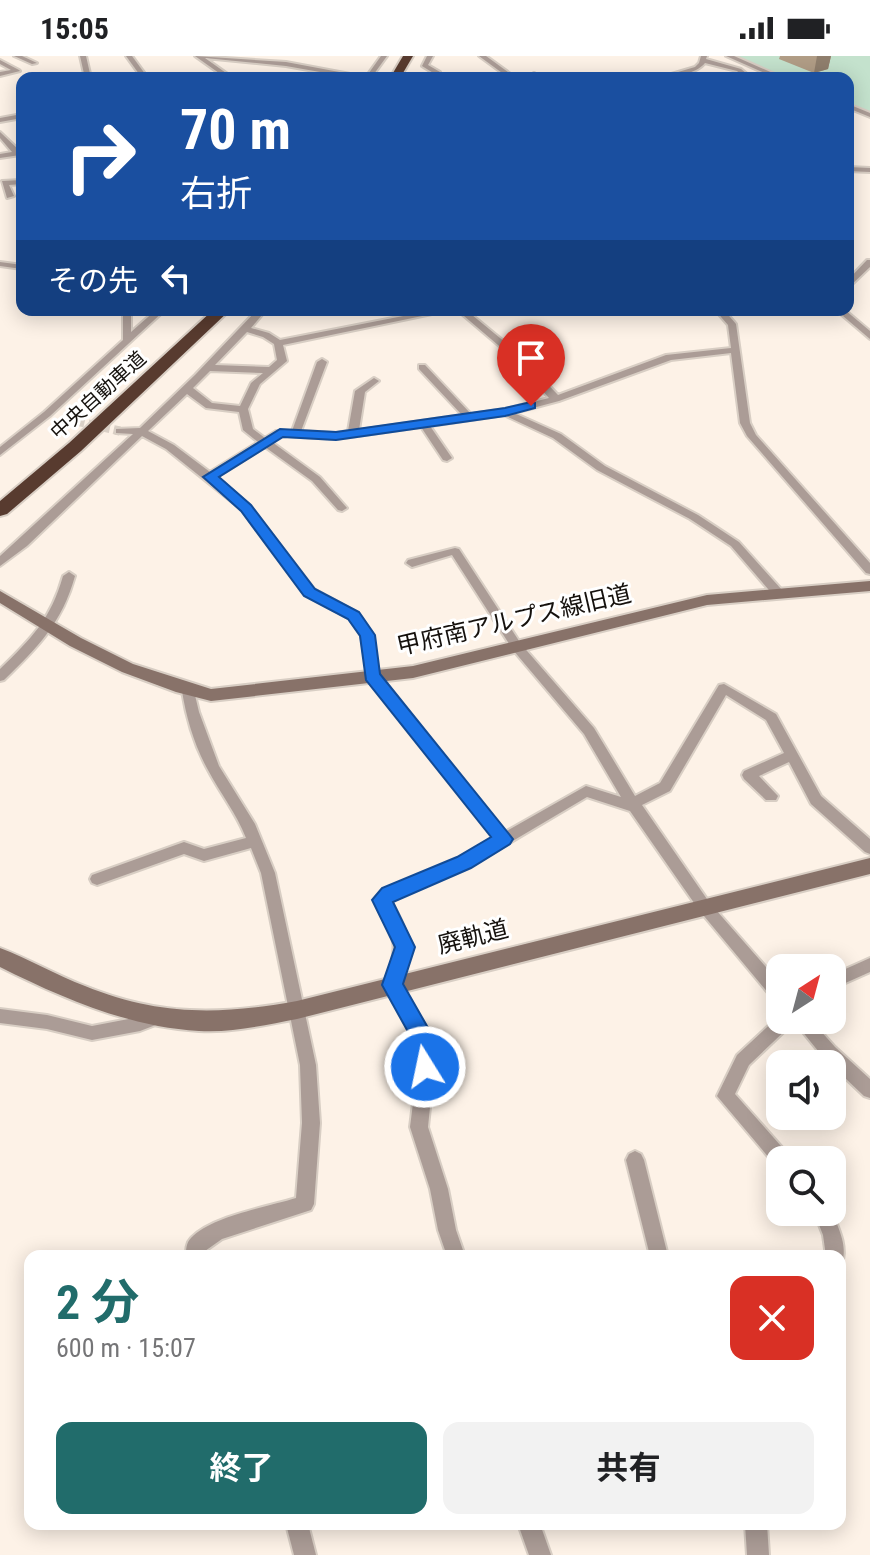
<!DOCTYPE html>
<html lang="ja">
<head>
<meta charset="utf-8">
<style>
  body { margin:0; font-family:"Roboto Condensed","Noto Sans JP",sans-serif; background:#f2f2f2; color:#202124; height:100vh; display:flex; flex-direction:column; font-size:30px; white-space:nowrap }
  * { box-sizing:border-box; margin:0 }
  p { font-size:26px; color:#757577 }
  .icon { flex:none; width:44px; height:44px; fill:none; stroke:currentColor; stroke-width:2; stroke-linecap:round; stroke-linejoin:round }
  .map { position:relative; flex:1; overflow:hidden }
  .drawer { position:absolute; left:24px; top:1194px; width:822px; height:280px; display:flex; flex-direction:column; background:#fff; border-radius:16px; box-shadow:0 4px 20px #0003 }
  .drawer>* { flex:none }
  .banner { position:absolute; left:16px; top:16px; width:838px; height:244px; border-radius:16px; box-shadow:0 4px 20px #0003; background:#1a4fa0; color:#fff; overflow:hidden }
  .needle { width:52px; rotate:36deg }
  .buttons { position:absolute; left:766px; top:898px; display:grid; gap:16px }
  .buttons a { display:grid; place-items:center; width:80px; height:80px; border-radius:16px; background:#fff; box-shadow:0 4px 20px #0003; font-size:40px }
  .pin { position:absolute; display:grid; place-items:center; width:68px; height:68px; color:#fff; margin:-82px -34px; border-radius:50% 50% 50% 0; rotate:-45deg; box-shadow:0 0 8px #0007 }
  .pin .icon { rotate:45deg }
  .me { position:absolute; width:88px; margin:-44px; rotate:350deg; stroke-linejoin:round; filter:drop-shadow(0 0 6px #0008) }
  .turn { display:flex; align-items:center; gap:28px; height:168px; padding:0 32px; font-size:36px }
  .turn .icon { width:104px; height:104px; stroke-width:2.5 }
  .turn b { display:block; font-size:56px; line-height:68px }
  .then { display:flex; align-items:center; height:76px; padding:0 32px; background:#0003; gap:16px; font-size:30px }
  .round { display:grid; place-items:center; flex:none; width:84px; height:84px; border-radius:16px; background:#f2f2f2 }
  .summary { display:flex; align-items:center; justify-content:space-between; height:136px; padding:0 32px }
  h1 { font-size:48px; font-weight:700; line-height:60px; color:#216c6b }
  .action { display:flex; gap:16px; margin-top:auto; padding:16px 32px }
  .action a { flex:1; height:92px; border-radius:16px; background:#216c6b; color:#fff; font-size:32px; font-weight:700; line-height:92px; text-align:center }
  .action a+a { background:#f2f2f2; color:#202124 }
  .status { display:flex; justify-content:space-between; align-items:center; height:56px; padding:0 40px; background:#fff; direction:ltr }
  .status svg { height:22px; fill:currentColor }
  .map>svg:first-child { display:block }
</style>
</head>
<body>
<div class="status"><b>15:05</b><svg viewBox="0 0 49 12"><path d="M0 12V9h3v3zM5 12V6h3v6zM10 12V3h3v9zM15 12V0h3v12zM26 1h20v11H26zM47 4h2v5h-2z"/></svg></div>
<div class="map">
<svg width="870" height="1499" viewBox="0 0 870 1499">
  <rect width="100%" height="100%" fill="#fdf2e7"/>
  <path fill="#c4e2cd" d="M733,0H870V57L848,48V22H786Z"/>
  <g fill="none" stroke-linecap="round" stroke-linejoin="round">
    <path stroke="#dad0c6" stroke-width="9" stroke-dasharray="9 4" stroke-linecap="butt" d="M63,362L120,375"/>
    <g stroke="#d8cec4" stroke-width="4">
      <g id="street">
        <path d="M14,0H22L37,7L32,8Z"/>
        <path d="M80,0H86L91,22H85Z"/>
        <path d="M126,0H132L148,22H142Z"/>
        <path d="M195,0L286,6L366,21L381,0H387L371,22H354L286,10L205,2L233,22H226Z"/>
        <path d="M427,0H433L428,9L440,16L439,22H433L435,18L422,10Z"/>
        <path d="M479,0H486L516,22H509Z"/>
        <path d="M701,0H707L706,3L741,13L752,22H745L737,15L705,7C696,18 673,22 658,22L695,11L699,7Z"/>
        <path d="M726,0H734L784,22H776Z"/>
        <path d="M0,4L19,14L20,15L0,20V16L11,14L0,8Z"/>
        <path d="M534,17L542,22H535L531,19Z"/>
        <path d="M848,48L870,57V61L848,52Z"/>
        <path d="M22,58V62L0,66V62Z"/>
        <path d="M0,76L20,95V99L0,102V98L12,96L0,82Z"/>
        <path d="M848,111L870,112V116L848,115Z"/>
        <path d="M22,124V128L9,129L14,140L7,142L2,125Z"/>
        <path d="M867,204H870V211L848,232V224Z"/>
        <path d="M0,206L22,209V213L0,210Z"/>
        <path d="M123,254H131V276L156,254H165L50,360L0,399V391L44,356L123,284Z"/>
        <path d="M257,254H266L251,272L269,277L280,284L434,254H451L283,289L287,305L260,328L248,353L253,373L265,382L276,375H292L317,306L322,303L327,306L301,375L336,377L348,375L355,335L374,322L379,325L365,336L359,374L462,359L419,313V309H425L471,358L505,353L549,342L511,300L457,254H466L517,296L558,339L666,299L731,292L728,269L715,254H724L736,268L750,367L756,379L870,507V518L866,517L747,380L740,367L731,297L671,304L559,345L514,357L561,378L605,410L698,459L739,486L782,534V540H774L731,490L690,463L597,414L553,382L504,359L430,370L452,402L447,405L443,404L421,371L336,383L282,380L272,386L320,421L347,452L342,455L338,454L312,425L265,391L217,421L250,450L314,533L358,557L373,579L378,619L505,776L586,730L621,741L584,678L513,594L452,499L412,511L406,507L408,504L455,492L459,493L521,588L594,672L635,740L660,727L719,629L724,628L776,658L821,740L870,783V798L865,796L811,748L789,706L759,720L778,740L776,744H766L744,723L742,719L744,715L784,697L766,664L726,639L670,735L642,749L709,846L780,927V946L774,944L699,854L630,755L587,741L469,811L394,841L391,845C410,879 414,891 400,928L436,991L428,1071L448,1133L456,1174L465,1200H447L438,1174L430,1133L410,1071L420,992L384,929C401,887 394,882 374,844L384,833L459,803L494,782L368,623L361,579L350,563L306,539L242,454L166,393L142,380L27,490L0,510V500L133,378L116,377V373L140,372L195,319ZM247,276L263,281L274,288L277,304L269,311L215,309ZM210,315L263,317L251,327L240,350L212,347L193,332ZM187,338L206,352L239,356L243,374L258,386L210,416L174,389L148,375Z"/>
        <path d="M836,254H845L870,275V283Z"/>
        <path d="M69,516L75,520C62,567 38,591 4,624L0,625V613C31,583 51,563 63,520Z"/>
        <path d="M188,631L194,635L199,656L219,710L255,768L275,817L316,1009L320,1067L314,1148L311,1154L222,1183L205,1195L204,1200H186C186,1194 186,1187 191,1182C212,1160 267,1151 296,1142L302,1067L300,1009L261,817L251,792L204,805L184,798L97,829L92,827L90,823L92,819L184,786L204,793L246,782C237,758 220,737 208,714C195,691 186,661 182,635Z"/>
        <path d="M870,902V916L832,933V919Z"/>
        <path d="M0,953L47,959L92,970L139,961L160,953L166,955L168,960L166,965L140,975L92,984L47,973L0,967Z"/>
        <path d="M780,959V964H811L835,991L870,1023V1042L864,1040L823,1001L793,964L791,969L749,1009L735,1038L788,1098L791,1104H780V1112L776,1110L717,1040L737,999Z"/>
        <path d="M635,1095L641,1098L644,1104L668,1200H650L626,1104L629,1098Z"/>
        <path d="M814,1156H832C838,1171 848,1190 842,1207H840V1200H826L823,1179Z"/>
        <path d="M286,1468H308L316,1499H294Z"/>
        <path d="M518,1468H540L551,1499H529Z"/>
        <path d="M745,1468H767L769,1499H747Z"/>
      </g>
    </g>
    <g stroke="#d8cec4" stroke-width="4">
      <g id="secondary">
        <path d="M870,525V535L707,549L413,622L211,645L176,636L122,616L70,590L0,547V535L81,582L133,608L211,633L413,610L707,539Z"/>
        <path d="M870,802V818L297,963C265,969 232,977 199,975C129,971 62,942 0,911V892C29,903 56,919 85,930C159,960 220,959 297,945Z"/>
      </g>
    </g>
    <g stroke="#d8cec4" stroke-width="4">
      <g id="highway">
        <path d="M403,0H413L400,22H390Z"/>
        <path d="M213,254H230L81,395L7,458L0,460V445L69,387Z"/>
      </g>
    </g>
    <use href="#street" fill="#ab9c96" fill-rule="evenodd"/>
    <use href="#secondary" fill="#887269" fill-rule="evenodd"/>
    <use href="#highway" fill="#583b2f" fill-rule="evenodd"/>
  </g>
  <path fill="#b19d86" d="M780,0H831L828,13L814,17L779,3Z"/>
  <path fill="#907f6d" d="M817,0H831L828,13L814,17Z"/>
  <path fill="#1a73e8" stroke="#114b97" stroke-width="2" d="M531,346L535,347V352L505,360L336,384L283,381L219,421L251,449L315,533L359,556L375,579L380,618L513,783L510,788L471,812L393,846L415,891L403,928L439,991L433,1018L425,1021L417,1018L414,1011L417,992L382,929L395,891L372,844L382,832L457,801L491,781L366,624L360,580L348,563L304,540L241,455L203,421L280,373L336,376L505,352Z"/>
  <g text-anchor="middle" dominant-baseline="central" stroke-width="6" stroke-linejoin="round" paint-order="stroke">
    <g font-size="20" fill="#15110d" stroke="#fff">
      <text transform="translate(98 339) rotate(-42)">中央自動車道</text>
    </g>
    <g font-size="24" fill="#15110d" stroke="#fff">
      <text transform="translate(514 564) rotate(-13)">甲府南アルプス線旧道</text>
      <text transform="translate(473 881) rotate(-14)">廃軌道</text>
    </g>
  </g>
</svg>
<div class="buttons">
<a><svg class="needle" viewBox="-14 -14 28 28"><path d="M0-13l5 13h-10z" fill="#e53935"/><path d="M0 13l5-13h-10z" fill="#757577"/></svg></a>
<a><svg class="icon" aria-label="sound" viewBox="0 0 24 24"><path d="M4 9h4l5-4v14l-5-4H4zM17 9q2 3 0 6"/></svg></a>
<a><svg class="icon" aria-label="search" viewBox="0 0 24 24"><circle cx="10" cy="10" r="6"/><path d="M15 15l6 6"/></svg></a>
</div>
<div class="pin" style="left:531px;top:350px;background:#d93025"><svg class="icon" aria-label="arrive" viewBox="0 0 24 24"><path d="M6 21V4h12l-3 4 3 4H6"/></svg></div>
<svg class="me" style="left:425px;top:1011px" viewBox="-20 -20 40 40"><circle r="17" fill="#1a73e8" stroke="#fff" stroke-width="3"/><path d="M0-11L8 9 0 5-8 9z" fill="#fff"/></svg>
<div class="banner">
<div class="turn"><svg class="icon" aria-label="right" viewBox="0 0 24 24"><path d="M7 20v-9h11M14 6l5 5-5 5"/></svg><div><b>70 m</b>右折</div></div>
<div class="then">その先<svg class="icon" aria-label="left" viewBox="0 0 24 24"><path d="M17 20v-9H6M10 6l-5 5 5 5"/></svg></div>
</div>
<section class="drawer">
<div class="summary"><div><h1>2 分</h1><p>600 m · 15:07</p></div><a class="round" style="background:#d93025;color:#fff"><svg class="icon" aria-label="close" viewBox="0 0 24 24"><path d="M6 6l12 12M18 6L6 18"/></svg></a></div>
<div class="action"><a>終了</a><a>共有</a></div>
</section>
</div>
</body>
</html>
